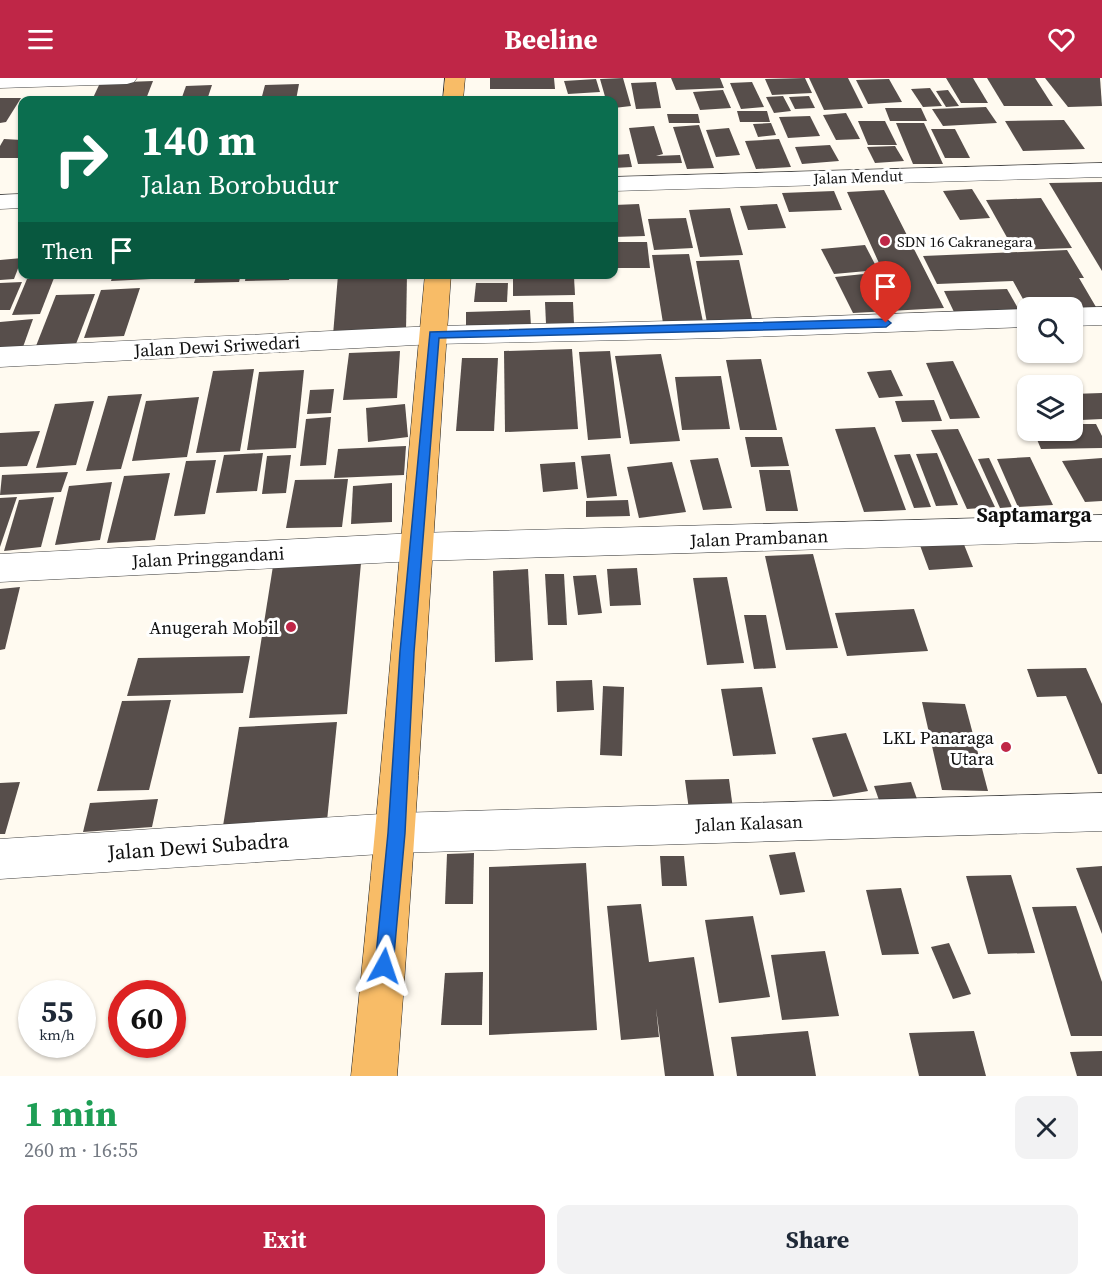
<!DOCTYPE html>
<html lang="en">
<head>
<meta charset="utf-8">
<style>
  body { margin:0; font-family:"Source Serif 4",serif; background:#f2f2f3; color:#1f2937; height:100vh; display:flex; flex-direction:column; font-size:22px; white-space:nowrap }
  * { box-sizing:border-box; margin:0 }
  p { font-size:20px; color:#747a83 }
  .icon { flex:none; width:33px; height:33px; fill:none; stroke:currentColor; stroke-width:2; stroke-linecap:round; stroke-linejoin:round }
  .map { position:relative; height:998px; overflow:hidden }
  .drawer { display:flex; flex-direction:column; background:#fff; flex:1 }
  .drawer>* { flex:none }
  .guide { position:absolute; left:18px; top:18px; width:600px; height:183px; border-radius:12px; box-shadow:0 2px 4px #0004; background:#0b6e4f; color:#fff; overflow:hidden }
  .tools { position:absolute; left:1017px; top:219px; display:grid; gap:12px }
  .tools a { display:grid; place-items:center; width:66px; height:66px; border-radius:12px; background:#fff; box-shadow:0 2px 4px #0004; font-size:30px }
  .speed { position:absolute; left:18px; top:902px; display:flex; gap:12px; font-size:30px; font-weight:700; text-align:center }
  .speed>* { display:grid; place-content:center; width:78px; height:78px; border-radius:50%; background:#fff; box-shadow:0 2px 4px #0004; line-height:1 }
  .speed small { font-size:15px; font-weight:400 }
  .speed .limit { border:9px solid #d22; background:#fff; color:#111 }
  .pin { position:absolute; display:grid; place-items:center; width:51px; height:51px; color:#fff; margin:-62px -26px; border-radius:50% 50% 50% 0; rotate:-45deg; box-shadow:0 0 6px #0007 }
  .pin .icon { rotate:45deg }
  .me { position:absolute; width:66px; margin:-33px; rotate:5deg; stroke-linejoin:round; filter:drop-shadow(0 0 4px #0008) }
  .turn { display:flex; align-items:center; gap:21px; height:126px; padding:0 24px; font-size:27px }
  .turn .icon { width:78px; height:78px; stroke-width:2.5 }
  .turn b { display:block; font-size:42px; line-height:51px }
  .then { display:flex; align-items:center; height:57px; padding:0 24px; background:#0003; gap:12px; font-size:22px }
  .round { display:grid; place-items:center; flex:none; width:63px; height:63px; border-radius:12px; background:#f2f2f3 }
  .summary { display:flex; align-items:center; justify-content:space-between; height:102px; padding:0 24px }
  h1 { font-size:36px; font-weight:700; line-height:45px; color:#1e9e55 }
  .cta { display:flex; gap:12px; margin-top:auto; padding:12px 24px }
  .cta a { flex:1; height:69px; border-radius:12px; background:#bf2647; color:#fff; font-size:24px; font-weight:700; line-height:69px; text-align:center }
  .cta a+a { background:#f2f2f3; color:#1f2937 }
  header { display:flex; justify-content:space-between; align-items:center; height:78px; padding:0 24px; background:#bf2647; color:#fff; font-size:27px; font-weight:700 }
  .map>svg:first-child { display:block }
</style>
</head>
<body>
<header><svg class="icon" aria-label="menu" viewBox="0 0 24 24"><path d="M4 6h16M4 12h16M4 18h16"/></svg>Beeline<svg class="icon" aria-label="heart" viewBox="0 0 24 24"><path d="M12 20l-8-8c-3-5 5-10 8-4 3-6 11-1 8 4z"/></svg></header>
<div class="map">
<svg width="1102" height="998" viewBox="0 0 1102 998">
  <rect width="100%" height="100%" fill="#fffaf0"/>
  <g fill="#574e4b">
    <path d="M490,0H554L555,11H490Z"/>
    <path d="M623,0L631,28L614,30V22H606L600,1Z"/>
    <path d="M671,0H720L724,10L676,12Z"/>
    <path d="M805,0L812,15L772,17L765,1Z"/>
    <path d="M809,0H848L863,30L824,32Z"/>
    <path d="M946,0H973L988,25H961Z"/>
    <path d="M987,0H1035L1053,28H1004Z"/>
    <path d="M1045,0H1100L1102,28L1068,29Z"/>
    <path d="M596,1L600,14L568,16L564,3Z"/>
    <path d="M889,1L902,24L868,26L856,2Z"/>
    <path d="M153,3L146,21L92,22L100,5Z"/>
    <path d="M656,4L661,30L636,31L631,5Z"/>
    <path d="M752,4L764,29L741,31L730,5Z"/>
    <path d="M299,6L296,22H261L265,7Z"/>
    <path d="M212,7L207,22H181L186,8Z"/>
    <path d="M930,10L942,28L923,29L911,11Z"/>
    <path d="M723,12L731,30L700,32L693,14Z"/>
    <path d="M948,12L959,28L946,29L936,13Z"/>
    <path d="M516,18V22H488V20Z"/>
    <path d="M783,18L791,33L774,35L766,19Z"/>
    <path d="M809,18L815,30L795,31L789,19Z"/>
    <path d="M0,20H21L6,44L0,45Z"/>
    <path d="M986,29L997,45L943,48L932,31Z"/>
    <path d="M885,30H921L927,43H890Z"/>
    <path d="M737,33H767L770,44H740Z"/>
    <path d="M846,35L860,61L836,62L823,37Z"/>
    <path d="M667,36H698L700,45H669Z"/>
    <path d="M810,38L820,58L788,60L779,39Z"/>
    <path d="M1064,42L1085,71L1023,73L1005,43Z"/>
    <path d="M858,43H885L897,67H868Z"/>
    <path d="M771,45L776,57L758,59L753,46Z"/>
    <path d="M896,45H924L943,86H913Z"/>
    <path d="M699,47L714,90L687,91L673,49Z"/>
    <path d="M654,48L663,76L656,78L680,77L682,85L638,86L629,50Z"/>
    <path d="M729,50L740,77L716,79L706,52Z"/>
    <path d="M931,51H955L970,80H945Z"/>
    <path d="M4,61L22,62V80H0V68Z"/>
    <path d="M779,61L791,89L756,91L745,63Z"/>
    <path d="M830,67L839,83L802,86L795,69Z"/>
    <path d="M895,68L904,83L875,85L867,69Z"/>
    <path d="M629,76L632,89L614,90V77Z"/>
    <path d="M1102,104V193L1049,105Z"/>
    <path d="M972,111L990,140L960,142L943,113Z"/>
    <path d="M884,112L944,230L853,235L835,199L883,194L847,114Z"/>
    <path d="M834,113L842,132L789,134L782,115Z"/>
    <path d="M1041,120L1072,170L1014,172L986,122Z"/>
    <path d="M639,126L645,158L614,159V127Z"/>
    <path d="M777,126L786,150L748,152L740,128Z"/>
    <path d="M730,130L743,177L700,179L689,132Z"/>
    <path d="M686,140L693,170L654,172L648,141Z"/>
    <path d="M614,164H647L650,190H615Z"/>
    <path d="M865,167L878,192L834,196L821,171Z"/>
    <path d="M1067,172L1084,200H1079L1096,229L1028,230L1013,203L937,206L923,178Z"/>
    <path d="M689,176L703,244L663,245L652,177Z"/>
    <path d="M22,180L14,201L0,202V182Z"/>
    <path d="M739,182L753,245H707L696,183Z"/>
    <path d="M113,196H153L151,201L111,203Z"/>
    <path d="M197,196H241L239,204L194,205Z"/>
    <path d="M246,196H290L289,202L245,203Z"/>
    <path d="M407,196L406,253L333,257L338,197Z"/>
    <path d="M574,199L575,217L513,218V200Z"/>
    <path d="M54,200L40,236L12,237L27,201Z"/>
    <path d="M22,204L10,232H0V205Z"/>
    <path d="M476,205H508L507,224H474Z"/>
    <path d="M140,210L124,258L84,260L101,212Z"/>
    <path d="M1007,211L1019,232L954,234L944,213Z"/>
    <path d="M95,216L76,266L36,268L56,217Z"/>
    <path d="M545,224H573L574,246H546Z"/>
    <path d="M530,232L531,248L466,250V234Z"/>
    <path d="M33,241L23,269L0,271V244Z"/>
    <path d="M572,271L578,351L505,354L504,273Z"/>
    <path d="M400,273L397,320L343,322L349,275Z"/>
    <path d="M610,273L621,360L588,362L579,274Z"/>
    <path d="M661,276L680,363L630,366L615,278Z"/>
    <path d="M462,280H498L494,353H456Z"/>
    <path d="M761,281L777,352H740L726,282Z"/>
    <path d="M953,283L980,340L950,341L926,285Z"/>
    <path d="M254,291L240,373L196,375L213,293Z"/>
    <path d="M304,292L296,370L247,372L259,294Z"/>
    <path d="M891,292L903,318L879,320L867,294Z"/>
    <path d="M721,298L730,351L682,352L675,299Z"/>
    <path d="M334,311L331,335L307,336L310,312Z"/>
    <path d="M1102,315V341L1081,342L1072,326V316Z"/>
    <path d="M142,316L121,391L86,393L108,318Z"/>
    <path d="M199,319L187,379L132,383L146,323Z"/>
    <path d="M934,322L942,343L902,344L895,323Z"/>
    <path d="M94,323L76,387L36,390L55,326Z"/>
    <path d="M405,326L408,359L368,364L366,330Z"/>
    <path d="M331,339L326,387L300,388L306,341Z"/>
    <path d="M1072,346H1096L1102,358V370L1041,371L1033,352H1072Z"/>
    <path d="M875,349L906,432L864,434L835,351Z"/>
    <path d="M958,351L995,429L967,431L931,352Z"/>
    <path d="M40,353L27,388L0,389V355Z"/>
    <path d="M745,359H782L789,388L751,389Z"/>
    <path d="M406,368L404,397L334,400L338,371Z"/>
    <path d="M263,375L257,413L216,415L224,377Z"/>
    <path d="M937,375L958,427L936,428L916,376Z"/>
    <path d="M610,376L617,418L587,420L581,378Z"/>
    <path d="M910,376L931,429L914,430L894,377Z"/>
    <path d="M291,377L286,415L262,416L267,378Z"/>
    <path d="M1030,379L1053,427L1018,429L997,381Z"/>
    <path d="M718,380L732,430L703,432L690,382Z"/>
    <path d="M989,380L1012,429L1000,430L978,381Z"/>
    <path d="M1102,380V423L1085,424L1062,383Z"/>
    <path d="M216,382L205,436L174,438L186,383Z"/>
    <path d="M575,384L578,411L543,414L540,386Z"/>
    <path d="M672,384L686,434L639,440L627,389Z"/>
    <path d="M759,392H790L798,433H766Z"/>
    <path d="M68,394L61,414L0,417L2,397Z"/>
    <path d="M170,395L155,462L107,465L124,398Z"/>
    <path d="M348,401L342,449L286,450L295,402Z"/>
    <path d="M112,404L100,462L55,467L69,408Z"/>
    <path d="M392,405V444L351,446L353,408Z"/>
    <path d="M17,419L0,469V420Z"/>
    <path d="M54,419L41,469L4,473L19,422Z"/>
    <path d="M628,422L630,438L586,439V423Z"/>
    <path d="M961,459L973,489L929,492L918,462Z"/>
    <path d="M813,476L838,570L786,572L765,478Z"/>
    <path d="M361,485L347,636L249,640L273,488Z"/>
    <path d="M637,490L641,527L610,528L607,491Z"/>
    <path d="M528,491L533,582L495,584L493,493Z"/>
    <path d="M545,496H564L567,547H548Z"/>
    <path d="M596,497L602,535L578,537L573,498Z"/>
    <path d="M727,499L744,585L707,587L693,500Z"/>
    <path d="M20,509L5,571L0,572V511Z"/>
    <path d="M914,531L928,573L847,578L835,535Z"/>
    <path d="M744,537H766L776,590L754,591Z"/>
    <path d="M250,578L243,615L127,618L138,580Z"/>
    <path d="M1086,590L1102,626V696H1098L1066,618L1037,619L1027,591Z"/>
    <path d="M592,602L594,632L557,634L556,603Z"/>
    <path d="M603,608L624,609L622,678L600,677Z"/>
    <path d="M762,609L776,676L733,678L721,611Z"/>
    <path d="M171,622L149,712L97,713L122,623Z"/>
    <path d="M922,624L965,626L988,713L942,712Z"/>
    <path d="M337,644L327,743L223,748L239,649Z"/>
    <path d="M846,655L868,713L833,719L812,660Z"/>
    <path d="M729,701L733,731L689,732L685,702Z"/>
    <path d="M20,704L5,756H0V705Z"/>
    <path d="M911,704L917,721L880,725L874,708Z"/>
    <path d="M158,721L152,749L83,754L90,725Z"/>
    <path d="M795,774L805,814L780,817L769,777Z"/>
    <path d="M474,775L473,826H445L447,776Z"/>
    <path d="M660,778H684L687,808H662Z"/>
    <path d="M586,785L597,952L489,957V789Z"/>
    <path d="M1102,788V856L1076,790Z"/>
    <path d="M1011,797L1035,875L988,876L966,798Z"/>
    <path d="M901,810L919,876L882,877L866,812Z"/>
    <path d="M641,826L649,884L694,879L714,998H665L656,930L659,959L621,962L607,828Z"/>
    <path d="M1076,828L1102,904V958H1071L1032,829Z"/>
    <path d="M753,838L770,919L719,925L705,842Z"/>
    <path d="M949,865L971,916L953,921L931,869Z"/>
    <path d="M825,873L839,938L782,942L771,877Z"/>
    <path d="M483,894L482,947H441L445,895Z"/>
    <path d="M808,953L816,998H737L731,959Z"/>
    <path d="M974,953L986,998H919L909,955Z"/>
    <path d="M1102,973V998H1077L1070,974Z"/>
  </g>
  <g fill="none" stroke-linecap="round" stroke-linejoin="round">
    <g stroke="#424242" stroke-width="1">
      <g id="minor">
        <path d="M0,0H137L134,4L127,6L0,10Z"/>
        <path d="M1102,85V99L614,113V99Z"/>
        <path d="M22,116V130L0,131V117Z"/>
        <path d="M1102,229V247L1072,248V230Z"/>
        <path d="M1028,231V249L720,260L434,266L0,289V269L434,248L720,242Z"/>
        <path d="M1102,437V463L416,483L0,504V476L416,455Z"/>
        <path d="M1102,715V753L396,775L0,801V761L396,735Z"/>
      </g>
    </g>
    <g stroke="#202020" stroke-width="1">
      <g id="primary">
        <path d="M445,0H465L463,22H443Z"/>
        <path d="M425,196H451C432,464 418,731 397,998H351C379,731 400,464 425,196Z"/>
      </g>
    </g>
    <use href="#minor" fill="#fff" fill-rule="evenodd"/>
    <use href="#primary" fill="#f8bc67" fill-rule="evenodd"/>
  </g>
  <path fill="#1a73e8" stroke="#114b97" stroke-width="1.5" d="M886,241L891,245L886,249L439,260L414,574L405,755L393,888L390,894L384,897L378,894L375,888L388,755L400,574L430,254Z"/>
  <g fill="#bf2647" stroke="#fff" stroke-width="2">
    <circle cx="885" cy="163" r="6"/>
    <circle cx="291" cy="549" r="6"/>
    <circle cx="1006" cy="669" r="6"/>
  </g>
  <g text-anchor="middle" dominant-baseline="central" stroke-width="6" stroke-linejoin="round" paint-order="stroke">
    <g font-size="15" fill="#0f0f0f" stroke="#fff">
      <text transform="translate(858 99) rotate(-2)">Jalan Mendut</text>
    </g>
    <g font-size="15" fill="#0f0f0f" stroke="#fff" text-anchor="start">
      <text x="897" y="163">SDN 16 Cakranegara</text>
    </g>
    <g font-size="18" fill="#0f0f0f" stroke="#fff">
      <text transform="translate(217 268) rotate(-3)">Jalan Dewi Sriwedari</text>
      <text transform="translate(759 460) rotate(-2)">Jalan Prambanan</text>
      <text transform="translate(208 479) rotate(-3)">Jalan Pringgandani</text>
      <text transform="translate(749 745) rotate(-2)">Jalan Kalasan</text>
    </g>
    <g font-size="18" fill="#0f0f0f" stroke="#fff" text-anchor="end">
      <text x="279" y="549">Anugerah Mobil</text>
      <text x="994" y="659">LKL Panaraga<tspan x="994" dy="21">Utara</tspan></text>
    </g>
    <g font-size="21" font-weight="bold" fill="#0f0f0f" stroke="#fff">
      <text x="1034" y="436">Saptamarga</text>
    </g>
    <g font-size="21" fill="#0f0f0f" stroke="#fff">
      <text transform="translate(198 768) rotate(-4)">Jalan Dewi Subadra</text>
    </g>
  </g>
</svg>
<div class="tools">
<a><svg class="icon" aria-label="search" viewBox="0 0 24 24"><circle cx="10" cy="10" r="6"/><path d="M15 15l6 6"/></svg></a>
<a><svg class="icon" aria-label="layers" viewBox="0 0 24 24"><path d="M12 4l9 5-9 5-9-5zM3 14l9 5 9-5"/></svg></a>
</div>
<div class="speed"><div>55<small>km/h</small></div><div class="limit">60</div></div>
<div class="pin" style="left:886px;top:245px;background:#d93025"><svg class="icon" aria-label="arrive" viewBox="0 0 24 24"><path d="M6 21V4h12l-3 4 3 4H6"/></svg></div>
<svg class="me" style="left:384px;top:888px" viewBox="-20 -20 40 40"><path d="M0-17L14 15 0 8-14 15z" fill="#1a73e8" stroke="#fff" stroke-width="4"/></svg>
<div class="guide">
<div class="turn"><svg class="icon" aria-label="right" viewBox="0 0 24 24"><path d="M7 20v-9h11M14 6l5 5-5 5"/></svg><div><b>140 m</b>Jalan Borobudur</div></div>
<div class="then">Then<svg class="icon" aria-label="arrive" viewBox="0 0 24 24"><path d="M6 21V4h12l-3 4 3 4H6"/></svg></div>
</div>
</div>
<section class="drawer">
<div class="summary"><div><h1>1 min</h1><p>260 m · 16:55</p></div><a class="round"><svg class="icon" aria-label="close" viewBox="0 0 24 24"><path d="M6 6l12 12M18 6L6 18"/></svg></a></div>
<div class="cta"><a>Exit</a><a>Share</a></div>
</section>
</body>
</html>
